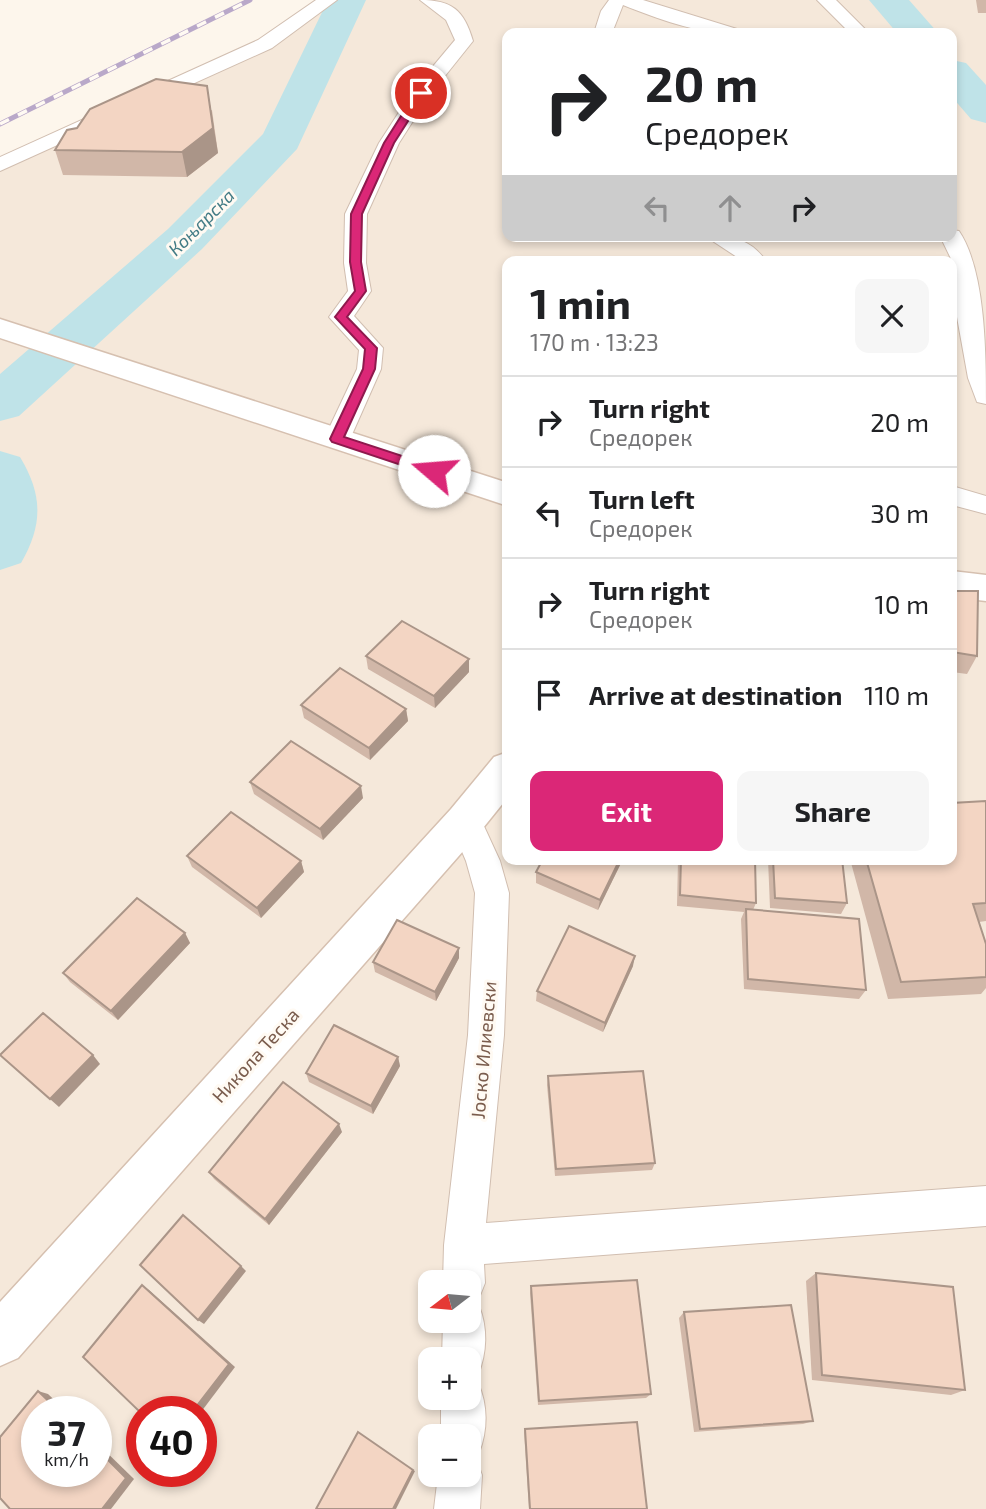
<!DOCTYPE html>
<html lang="en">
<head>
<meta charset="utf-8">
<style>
  body { margin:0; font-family:"Exo 2",sans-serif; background:#f6f6f6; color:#202124; height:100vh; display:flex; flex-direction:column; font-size:26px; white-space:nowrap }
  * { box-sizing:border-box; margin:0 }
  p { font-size:23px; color:#757577 }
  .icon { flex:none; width:38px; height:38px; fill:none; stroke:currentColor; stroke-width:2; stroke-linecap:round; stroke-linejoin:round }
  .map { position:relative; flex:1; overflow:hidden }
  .details { position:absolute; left:502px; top:256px; width:455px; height:609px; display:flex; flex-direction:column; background:#fff; border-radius:14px; box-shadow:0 4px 10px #0003 }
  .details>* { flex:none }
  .top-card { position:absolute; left:502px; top:28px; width:455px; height:214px; border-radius:14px; box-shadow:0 4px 10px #0003; background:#fff; color:#202124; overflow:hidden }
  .needle { width:46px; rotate:254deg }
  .buttons { position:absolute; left:418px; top:1270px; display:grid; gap:14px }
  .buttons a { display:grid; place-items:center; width:63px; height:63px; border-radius:14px; background:#fff; box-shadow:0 4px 10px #0003; font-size:35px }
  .speed { position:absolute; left:21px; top:1396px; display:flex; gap:14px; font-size:35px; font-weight:700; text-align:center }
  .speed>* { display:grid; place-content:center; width:91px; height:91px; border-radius:50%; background:#fff; box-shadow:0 4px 10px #0003; line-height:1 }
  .speed small { font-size:18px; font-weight:400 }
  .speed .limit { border:10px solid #d22; background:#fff; color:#111 }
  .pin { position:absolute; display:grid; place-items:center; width:60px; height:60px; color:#fff; margin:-30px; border:4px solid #fff; border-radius:50%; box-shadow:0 2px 7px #0007 }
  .me { position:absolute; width:77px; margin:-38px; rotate:288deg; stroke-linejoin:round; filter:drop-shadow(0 0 5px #0008) }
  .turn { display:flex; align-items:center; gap:24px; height:147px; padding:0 28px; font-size:32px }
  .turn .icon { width:91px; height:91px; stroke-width:2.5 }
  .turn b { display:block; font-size:49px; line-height:60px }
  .lanes { display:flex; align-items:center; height:66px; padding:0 28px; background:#0003; justify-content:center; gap:35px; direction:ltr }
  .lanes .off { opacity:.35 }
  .round { display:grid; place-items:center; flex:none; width:74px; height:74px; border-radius:14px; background:#f6f6f6 }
  .overview { display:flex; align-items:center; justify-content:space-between; height:119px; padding:0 28px }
  h1 { font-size:42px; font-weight:700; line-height:52px }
  .action { display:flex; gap:14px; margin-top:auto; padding:14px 28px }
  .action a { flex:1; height:80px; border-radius:14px; background:#db2777; color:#fff; font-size:28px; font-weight:700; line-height:80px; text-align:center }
  .action a+a { background:#f6f6f6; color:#202124 }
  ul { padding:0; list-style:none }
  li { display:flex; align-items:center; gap:21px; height:91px; padding:0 28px; border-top:2px solid #e0e0e0 }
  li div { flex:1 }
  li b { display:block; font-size:26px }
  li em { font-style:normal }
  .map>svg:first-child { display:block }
</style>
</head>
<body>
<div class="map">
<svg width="986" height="1509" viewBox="0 0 986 1509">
  <rect width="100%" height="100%" fill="#fdf6ec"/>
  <path fill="#f5e8da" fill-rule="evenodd" d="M328,0H986V1509H0V165L207,70ZM508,33H952V236H508ZM508,261H952V859H508ZM430,1283H469V1321H430ZM430,1360H469V1398H430ZM37,1412H96V1472H37ZM142,1412H201V1472H142ZM430,1437H469V1475H430Z"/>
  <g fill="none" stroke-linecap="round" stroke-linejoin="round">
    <g fill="#bfe3e8" fill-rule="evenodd">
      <path d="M328,0H366L297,149L202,249L19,416L0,421V374L168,229L263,134Z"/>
      <path d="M869,0H909L938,33H897Z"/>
      <path d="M952,60L966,63L986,85V123L971,119L952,97Z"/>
      <path d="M0,451L20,457C43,495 43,525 21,563L0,570Z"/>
    </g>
    <g stroke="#d1beb0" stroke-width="2">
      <g id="street">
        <path d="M316,0H337L272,48L0,171V157L258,40Z"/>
        <path d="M420,0C452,0 464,10 473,41L429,96L399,143L367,214L366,263L371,291L354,316L383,348L381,369L350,439L346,445L337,448L328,445L324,439L357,369L359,350L329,317L348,291L344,263L345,214L379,143L414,89L455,40L446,20Z"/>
        <path d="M609,0H643L737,29L740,33C700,35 661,20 623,5L612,33H594L601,11Z"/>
        <path d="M817,0H836L869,33H850Z"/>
        <path d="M952,230L959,231C986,271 986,356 986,404L977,402L968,378L957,317L953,263L940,236H952Z"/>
        <path d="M705,236C731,236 750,238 766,261H743Z"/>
        <path d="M952,486L986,496V514L952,505Z"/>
        <path d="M465,807L477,811L500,861L509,893L504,1035L486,1223L986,1186V1226L484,1264L485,1283L479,1298L469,1302V1283H443L444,1245L468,1035L475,893L466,861L449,821L453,811Z"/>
        <path d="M469,1302L479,1306C488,1328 487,1353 478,1375L469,1379L478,1383C488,1405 488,1430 479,1453L469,1456L476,1459L482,1475L480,1509H434L438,1475H469V1437H441V1398H469V1360H442L443,1321H469Z"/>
      </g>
    </g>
    <g stroke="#d6c0b0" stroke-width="3">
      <g id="secondary">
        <path d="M0,319L508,483V506L0,338Z"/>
        <path d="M952,571L986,575V601L952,597Z"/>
        <path d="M508,752V797L479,833L18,1358L0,1366V1302L451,809L494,757Z"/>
      </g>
    </g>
    <use href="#street" fill="#fff" fill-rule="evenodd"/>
    <use href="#secondary" fill="#fff" fill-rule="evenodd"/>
    <g stroke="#b9a8c9" stroke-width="5">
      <path id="rail" d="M0,124L250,0"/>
    </g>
    <use href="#rail" stroke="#fffaf3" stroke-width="3.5" stroke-dasharray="10" stroke-linecap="butt"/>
  </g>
  <g fill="#d1b7a8">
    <path d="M976,0H986V13H978Z"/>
    <path d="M212,110L218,153L187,177L63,175L55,150Z"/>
    <path d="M952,591L977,656L967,674L952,672Z"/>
    <path d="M366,656L469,672L435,708L368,669Z"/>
    <path d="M301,705L406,709L408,721L370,760L304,718Z"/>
    <path d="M250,782L363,798L323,840L254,794Z"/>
    <path d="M986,801V921L979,922L986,944V988L981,994L888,999L850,859H952Z"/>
    <path d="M187,856L301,861L304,872L261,918L192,867Z"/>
    <path d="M623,859L598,910L536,883V872Z"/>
    <path d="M678,859H755L756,903L753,910L866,990L859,999L744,989L741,919L744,912L677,906Z"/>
    <path d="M768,859H842L847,903L841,914L770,908Z"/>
    <path d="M185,933L190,943L118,1020L70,982L63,973Z"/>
    <path d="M459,958L436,1001L375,972L373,962Z"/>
    <path d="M633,966L603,1032L536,1001L537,991Z"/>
    <path d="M398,1057L400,1066L373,1114L309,1082L306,1073Z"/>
    <path d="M548,1076L655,1163L652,1170L555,1176L547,1085Z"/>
    <path d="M342,1132L269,1225L214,1179L209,1172Z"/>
    <path d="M816,1273L965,1390L951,1395L812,1380L806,1281Z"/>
    <path d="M531,1286L651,1394L646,1398L538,1405L530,1293Z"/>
    <path d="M684,1312L813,1421L803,1424L694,1432L679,1318Z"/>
    <path d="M525,1429L647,1509H529L524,1432Z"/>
  </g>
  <g fill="#aa9588">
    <path d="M207,86L218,153L187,177L182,152Z"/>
    <path d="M469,659V672L435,708L434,696Z"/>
    <path d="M406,709L408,721L370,760L369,748Z"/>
    <path d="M361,786L363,798L323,840L320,829Z"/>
    <path d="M620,859H623L598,910L600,900Z"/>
    <path d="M301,861L304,872L261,918L257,908Z"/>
    <path d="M185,933L190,943L118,1020L111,1011Z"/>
    <path d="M459,948V958L436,1001L435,992Z"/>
    <path d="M635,956L633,966L603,1032L605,1023Z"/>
    <path d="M93,1055L100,1064L59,1107L50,1099Z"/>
    <path d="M398,1057L400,1066L373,1114L371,1106Z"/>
    <path d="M339,1124L342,1132L269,1225L265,1219Z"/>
    <path d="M241,1266L246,1271L204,1324L198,1320Z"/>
    <path d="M142,1285L149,1290L235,1367L201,1412H192Z"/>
    <path d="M38,1391L48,1394L67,1412H60Z"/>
    <path d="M96,1442L134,1479L111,1509H102Z"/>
    <path d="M413,1470L415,1471L396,1509H393Z"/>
  </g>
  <g fill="#f3d5c3" stroke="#aa9588" stroke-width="2">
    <path d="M156,79L207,86L213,128L182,152L55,150L67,130L77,128L90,109Z"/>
    <path d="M952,591H978L977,656L952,652Z"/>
    <path d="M402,621L469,659L434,696L366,656Z"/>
    <path d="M340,668L406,709L369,748L301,705Z"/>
    <path d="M291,741L361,786L320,829L250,782Z"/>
    <path d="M986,801V903L973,904L986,944V977L901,982L866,859H952V803Z"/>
    <path d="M231,812L301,861L257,908L187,856Z"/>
    <path d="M543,859H620L600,900L536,872Z"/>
    <path d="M681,859H755L756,903L680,895Z"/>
    <path d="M773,859H842L847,903L775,898Z"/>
    <path d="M137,898L185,933L111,1011L63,973Z"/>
    <path d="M746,909L859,919L866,990L748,979Z"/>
    <path d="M397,920L459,948L435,992L373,962Z"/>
    <path d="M569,926L635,956L605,1023L537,991Z"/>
    <path d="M43,1013L93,1055L50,1099L0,1055Z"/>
    <path d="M334,1025L398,1057L371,1106L306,1073Z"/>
    <path d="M643,1071L655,1163L556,1169L548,1076Z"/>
    <path d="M283,1082L339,1124L265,1219L209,1172Z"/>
    <path d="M183,1215L241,1266L198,1320L140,1265Z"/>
    <path d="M816,1273L953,1287L965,1390L822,1375Z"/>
    <path d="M637,1280L651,1394L539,1401L531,1286Z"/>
    <path d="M142,1285L229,1364L192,1412H142V1414L83,1357Z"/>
    <path d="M791,1305L813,1421L700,1429L684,1312Z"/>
    <path d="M38,1391L60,1412H37V1472H96V1448L126,1478L102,1509H10L0,1498V1437Z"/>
    <path d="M637,1422L647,1509H530L525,1429Z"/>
    <path d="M358,1432L413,1470L393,1509H316Z"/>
  </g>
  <path fill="#db2777" stroke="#8e194d" stroke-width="2" d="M417,91L426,93L394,143L362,214L361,262L366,291L347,317L377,348L375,369L344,437L439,468L441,471L434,476L332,442L330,439L363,369L365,349L335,317L355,291L350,262L351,214L384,143Z"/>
  <g text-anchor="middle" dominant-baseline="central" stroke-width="6" stroke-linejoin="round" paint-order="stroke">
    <g font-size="18" font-style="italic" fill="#437c86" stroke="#fffaf3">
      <text transform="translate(201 222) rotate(-45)">Коњарска</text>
    </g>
    <g font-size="19" fill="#7a5c4d" stroke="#fffaf3">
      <text transform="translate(483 1050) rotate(-85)">Јоско Илиевски</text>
      <text transform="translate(255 1055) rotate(-48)">Никола Теска</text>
    </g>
  </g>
</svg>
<div class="buttons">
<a><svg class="needle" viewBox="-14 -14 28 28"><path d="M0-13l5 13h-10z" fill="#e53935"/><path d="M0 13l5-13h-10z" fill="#757577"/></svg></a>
<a>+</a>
<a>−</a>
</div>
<div class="speed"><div>37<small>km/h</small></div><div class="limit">40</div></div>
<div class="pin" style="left:421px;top:93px;background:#d93025"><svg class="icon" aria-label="arrive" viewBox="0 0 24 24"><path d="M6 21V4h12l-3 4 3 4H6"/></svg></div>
<svg class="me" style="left:434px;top:471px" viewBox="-20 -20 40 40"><circle r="19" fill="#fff"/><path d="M0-13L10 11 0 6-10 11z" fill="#db2777"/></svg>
<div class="top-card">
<div class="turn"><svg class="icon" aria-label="right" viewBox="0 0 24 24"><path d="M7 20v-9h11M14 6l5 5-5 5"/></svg><div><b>20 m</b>Средорек</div></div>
<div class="lanes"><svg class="icon off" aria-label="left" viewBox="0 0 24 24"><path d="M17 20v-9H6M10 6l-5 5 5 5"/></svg><svg class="icon off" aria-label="ahead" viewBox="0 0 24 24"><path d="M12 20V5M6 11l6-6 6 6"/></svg><svg class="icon" aria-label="right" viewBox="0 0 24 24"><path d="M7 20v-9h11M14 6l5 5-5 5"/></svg></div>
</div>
<section class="details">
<div class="overview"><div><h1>1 min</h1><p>170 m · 13:23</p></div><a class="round"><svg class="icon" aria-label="close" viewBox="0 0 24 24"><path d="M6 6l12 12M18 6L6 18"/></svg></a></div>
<ul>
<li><svg class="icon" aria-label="right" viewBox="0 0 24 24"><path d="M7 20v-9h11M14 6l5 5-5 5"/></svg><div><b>Turn right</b><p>Средорек</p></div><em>20 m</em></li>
<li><svg class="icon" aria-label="left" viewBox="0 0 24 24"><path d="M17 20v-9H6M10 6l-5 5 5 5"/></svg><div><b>Turn left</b><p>Средорек</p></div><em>30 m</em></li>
<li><svg class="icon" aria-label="right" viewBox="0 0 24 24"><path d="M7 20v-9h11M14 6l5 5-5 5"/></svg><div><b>Turn right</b><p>Средорек</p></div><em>10 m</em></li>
<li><svg class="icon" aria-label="arrive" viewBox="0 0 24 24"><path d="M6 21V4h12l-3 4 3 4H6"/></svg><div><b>Arrive at destination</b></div><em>110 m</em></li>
</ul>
<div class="action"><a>Exit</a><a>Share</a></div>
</section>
</div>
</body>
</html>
